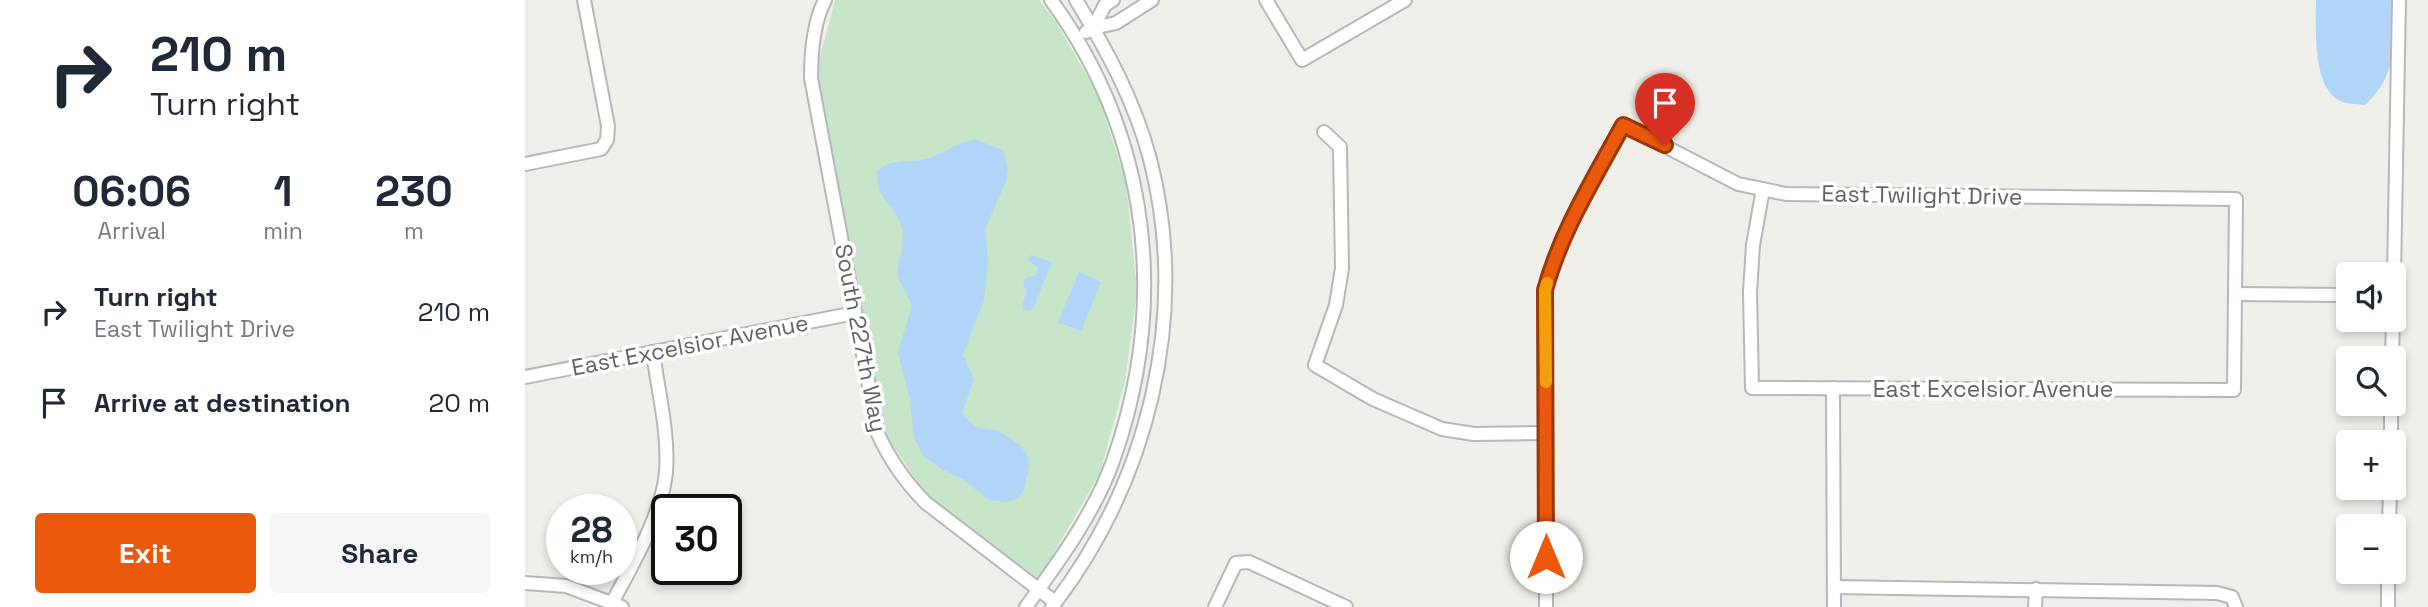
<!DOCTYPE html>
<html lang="en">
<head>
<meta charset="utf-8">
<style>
  body { margin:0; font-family:"Space Grotesk",sans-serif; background:#f6f6f7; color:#1f2937; height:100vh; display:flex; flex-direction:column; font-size:26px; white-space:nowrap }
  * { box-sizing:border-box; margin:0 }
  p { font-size:23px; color:#747a83 }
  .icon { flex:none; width:38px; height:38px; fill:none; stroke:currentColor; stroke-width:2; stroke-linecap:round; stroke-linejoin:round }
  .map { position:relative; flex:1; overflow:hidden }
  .drawer { display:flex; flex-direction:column; background:#fff; width:525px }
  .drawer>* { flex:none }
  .top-card { background:#fff; color:#1f2937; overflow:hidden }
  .fabs { position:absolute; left:1811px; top:262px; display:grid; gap:14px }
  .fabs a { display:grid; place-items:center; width:70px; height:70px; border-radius:7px; background:#fff; box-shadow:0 4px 10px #0003; font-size:35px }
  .speed { position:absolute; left:21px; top:494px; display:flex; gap:14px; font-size:35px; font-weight:700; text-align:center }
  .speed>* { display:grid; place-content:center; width:91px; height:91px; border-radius:50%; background:#fff; box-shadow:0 4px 10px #0003; line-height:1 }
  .speed small { font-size:18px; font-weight:400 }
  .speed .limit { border:4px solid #111; border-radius:10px; background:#fff; color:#111 }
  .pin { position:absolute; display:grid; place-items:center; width:60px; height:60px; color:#fff; margin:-72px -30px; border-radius:50% 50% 50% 0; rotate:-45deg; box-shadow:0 0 7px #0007 }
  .pin .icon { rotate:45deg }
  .me { position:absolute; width:77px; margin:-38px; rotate:0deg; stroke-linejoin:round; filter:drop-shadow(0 0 5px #0008) }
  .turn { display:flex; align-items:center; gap:24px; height:147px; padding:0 35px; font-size:32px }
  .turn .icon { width:91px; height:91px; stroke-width:2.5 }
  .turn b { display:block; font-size:49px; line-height:60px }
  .eta { display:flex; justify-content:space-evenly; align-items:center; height:119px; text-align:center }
  .eta b { font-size:42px; font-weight:800; line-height:49px }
  .action { display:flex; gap:14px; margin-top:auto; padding:14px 35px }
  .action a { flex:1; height:80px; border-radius:7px; background:#ea580c; color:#fff; font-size:28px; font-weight:800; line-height:80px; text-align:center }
  .action a+a { background:#f6f6f7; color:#1f2937 }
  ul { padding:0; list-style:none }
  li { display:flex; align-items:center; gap:21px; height:91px; padding:0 35px }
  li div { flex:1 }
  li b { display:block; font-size:26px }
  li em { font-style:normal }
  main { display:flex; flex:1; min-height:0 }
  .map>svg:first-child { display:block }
</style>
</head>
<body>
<main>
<section class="drawer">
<div class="top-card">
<div class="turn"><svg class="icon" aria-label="right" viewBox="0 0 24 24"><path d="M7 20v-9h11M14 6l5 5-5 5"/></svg><div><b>210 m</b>Turn right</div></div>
</div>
<div class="eta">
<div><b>06:06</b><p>Arrival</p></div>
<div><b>1</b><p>min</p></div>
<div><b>230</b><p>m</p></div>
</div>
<ul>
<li><svg class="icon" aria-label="right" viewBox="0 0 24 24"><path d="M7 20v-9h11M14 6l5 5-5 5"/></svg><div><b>Turn right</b><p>East Twilight Drive</p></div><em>210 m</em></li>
<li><svg class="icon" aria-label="arrive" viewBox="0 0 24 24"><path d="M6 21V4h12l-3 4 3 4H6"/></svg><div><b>Arrive at destination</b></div><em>20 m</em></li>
</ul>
<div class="action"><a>Exit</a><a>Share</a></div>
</section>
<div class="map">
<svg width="1903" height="607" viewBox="0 0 1903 607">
  <rect width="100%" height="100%" fill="#f0eee8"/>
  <path fill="#c7e5c8" d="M310,0H514L531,22L573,95L601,182L612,291L600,381L575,473L513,580L401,495L361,435L291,72Z"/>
  <g fill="#b0d5f8">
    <path d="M1791,0H1869C1869,41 1873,76 1840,105C1832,104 1819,104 1813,100C1787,84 1791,26 1791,0Z"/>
    <path d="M449,139L478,150L483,170L481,182L460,228L463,262L459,299L438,355L449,379L437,413L450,427L474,431L496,446L503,457L504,466L499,490L493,498L483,502L464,500L439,480L418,470L398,455L389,438L385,399L373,353L387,305L372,275C374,259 381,242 376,225C369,203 351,199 352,171C367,158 382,163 401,159C417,155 432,143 449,139Z"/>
    <path d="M505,255L527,262L508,308L502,311L497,307L501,293L498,282L501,278L510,276L513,270L511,266L503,261Z"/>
    <path d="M554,272L576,282L556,331L533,322Z"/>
  </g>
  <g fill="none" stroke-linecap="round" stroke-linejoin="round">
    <g stroke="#b5b7bb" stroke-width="16">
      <g id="minor">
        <path d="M300,0C288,23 286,53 286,78L353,434C365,460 381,483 401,503L530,602"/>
        <path d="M741,0L777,60L880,0"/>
        <path d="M568,28L580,5L588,0"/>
        <path d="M561,32L568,28L591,23L627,0"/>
        <path d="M799,132L815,147L817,268L811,305L790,365L848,399L917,429L949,434L1021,433"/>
        <path d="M0,164L76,149L82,140L83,126L59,0"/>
        <path d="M1869,275L1874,0"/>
        <path d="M1710,294L1824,295"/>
        <path d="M1867,359L1868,320"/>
        <path d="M0,377L330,313"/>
        <path d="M1308,388L1309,607"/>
        <path d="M1866,443V404"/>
        <path d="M1864,527L1865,488"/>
        <path d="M0,583L41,586L97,607"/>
        <path d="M1309,587L1692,593L1707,597L1711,607"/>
        <path d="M87,603C107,565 137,515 141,472C144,433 133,391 128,352"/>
        <path d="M501,607C534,561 569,514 588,461C644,303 625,136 526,0"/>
        <path d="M527,607C624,481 665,315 625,159C610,102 582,50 551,0"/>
        <path d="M690,607L711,563L724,562L821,607"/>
        <path d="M1021,607L1020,290L1038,237L1099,125L1213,184L1261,194L1711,199L1709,390L1227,388L1225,292L1228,245L1238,189"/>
        <path d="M1510,607L1511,589"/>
        <path d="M1863,607V572"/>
      </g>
    </g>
    <use href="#minor" stroke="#fff" stroke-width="12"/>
  </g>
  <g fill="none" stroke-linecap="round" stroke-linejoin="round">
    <g stroke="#983908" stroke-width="18">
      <path id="route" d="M1021,557L1020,290C1036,231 1069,179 1098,125L1140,145"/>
    </g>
    <use href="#route" stroke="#ea580c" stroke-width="12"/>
    <path stroke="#f59e0b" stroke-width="12" d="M1021,382L1020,290L1022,283"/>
  </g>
  <g text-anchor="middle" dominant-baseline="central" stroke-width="7" stroke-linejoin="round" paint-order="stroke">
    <g font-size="23" fill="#5f6267" stroke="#fff">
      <text transform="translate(1397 195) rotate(1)">East Twilight Drive</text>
      <text transform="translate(336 338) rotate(79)">South 227th Way</text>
      <text transform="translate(165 345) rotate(-11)">East Excelsior Avenue</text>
      <text x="1468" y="389">East Excelsior Avenue</text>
    </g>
  </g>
</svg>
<div class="fabs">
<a><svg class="icon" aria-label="sound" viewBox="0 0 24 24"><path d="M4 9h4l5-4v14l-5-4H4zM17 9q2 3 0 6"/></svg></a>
<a><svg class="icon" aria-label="search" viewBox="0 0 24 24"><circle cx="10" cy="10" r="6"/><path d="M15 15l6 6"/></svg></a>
<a>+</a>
<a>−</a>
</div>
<div class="speed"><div>28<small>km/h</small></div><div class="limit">30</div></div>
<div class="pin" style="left:1140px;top:145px;background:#d93025"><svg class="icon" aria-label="arrive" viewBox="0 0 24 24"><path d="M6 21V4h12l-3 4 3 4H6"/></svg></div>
<svg class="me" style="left:1021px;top:557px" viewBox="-20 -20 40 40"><circle r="19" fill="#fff"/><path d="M0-13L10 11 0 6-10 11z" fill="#ea580c"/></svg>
</div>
</main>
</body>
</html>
